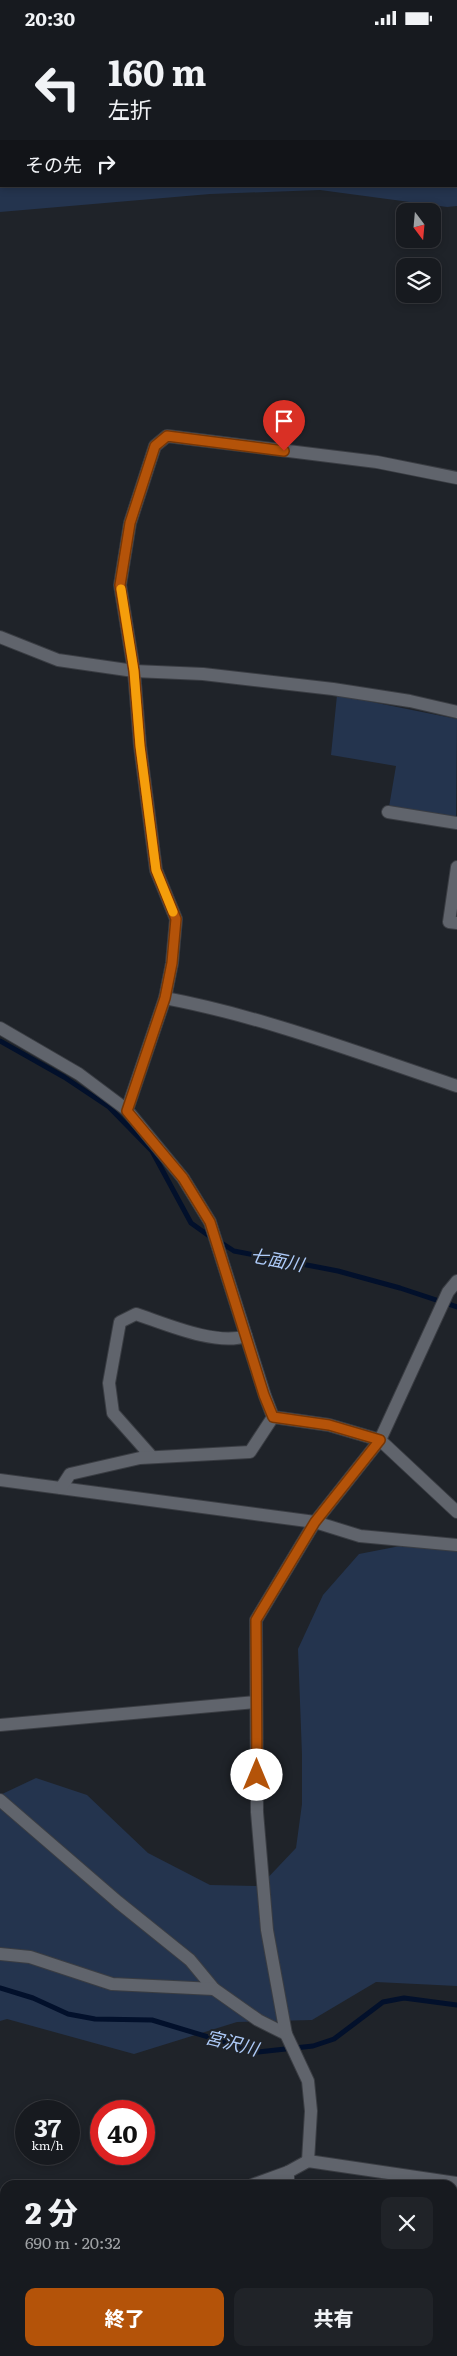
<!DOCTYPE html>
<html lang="ja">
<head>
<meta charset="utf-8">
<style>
  body { margin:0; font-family:Literata,"Noto Sans JP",serif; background:#202328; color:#f1f3f6; height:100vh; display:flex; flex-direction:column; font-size:19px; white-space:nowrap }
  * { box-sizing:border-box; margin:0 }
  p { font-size:16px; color:#9ea1a4 }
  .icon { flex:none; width:28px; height:28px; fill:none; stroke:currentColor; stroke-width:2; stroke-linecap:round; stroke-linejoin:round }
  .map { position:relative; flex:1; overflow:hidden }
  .drawer { position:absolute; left:0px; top:2145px; width:458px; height:176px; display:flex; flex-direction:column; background:#171a1f; border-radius:15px 15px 0 0; box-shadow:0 2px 8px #0003,0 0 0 1px #36383d }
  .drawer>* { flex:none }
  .hud { position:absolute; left:0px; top:0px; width:458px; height:152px; box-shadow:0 2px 8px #0003,0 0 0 1px #36383d; background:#171a1f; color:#f1f3f6; overflow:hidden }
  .needle { width:32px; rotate:164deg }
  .tools { position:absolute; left:396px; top:168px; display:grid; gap:10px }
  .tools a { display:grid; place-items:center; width:45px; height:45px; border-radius:10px; background:#171a1f; box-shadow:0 2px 8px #0003,0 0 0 1px #36383d; font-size:25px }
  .speed { position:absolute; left:15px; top:2065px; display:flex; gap:10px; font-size:25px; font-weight:700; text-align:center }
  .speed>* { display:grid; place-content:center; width:65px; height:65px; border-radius:50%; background:#171a1f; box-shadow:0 2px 8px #0003,0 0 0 1px #36383d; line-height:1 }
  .speed small { font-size:12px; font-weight:400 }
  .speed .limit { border:8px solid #d22; background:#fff; color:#111 }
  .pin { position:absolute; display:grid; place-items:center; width:42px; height:42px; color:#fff; margin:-51px -21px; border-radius:50% 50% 50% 0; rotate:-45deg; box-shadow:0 0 5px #0007 }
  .pin .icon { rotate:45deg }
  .me { position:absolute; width:55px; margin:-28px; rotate:0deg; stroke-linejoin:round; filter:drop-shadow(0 0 4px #0008) }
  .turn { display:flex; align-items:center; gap:18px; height:105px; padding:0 25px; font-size:22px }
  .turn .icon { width:65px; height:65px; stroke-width:2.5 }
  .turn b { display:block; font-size:35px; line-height:42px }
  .then { display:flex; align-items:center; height:48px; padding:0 25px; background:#0003; gap:10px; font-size:19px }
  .round { display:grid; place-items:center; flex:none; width:52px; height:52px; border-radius:10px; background:#202328 }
  .head { display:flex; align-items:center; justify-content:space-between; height:85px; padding:0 25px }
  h1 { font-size:30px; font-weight:800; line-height:38px }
  .action { display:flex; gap:10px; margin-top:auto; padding:10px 25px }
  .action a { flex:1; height:58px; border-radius:10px; background:#b45309; color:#fff; font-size:20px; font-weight:800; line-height:58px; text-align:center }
  .action a+a { background:#202328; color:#f1f3f6 }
  .status { display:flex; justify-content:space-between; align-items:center; height:35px; padding:0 25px; background:#171a1f; direction:ltr }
  .status svg { height:14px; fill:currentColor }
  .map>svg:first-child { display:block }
</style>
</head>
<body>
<div class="status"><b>20:30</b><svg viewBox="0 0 49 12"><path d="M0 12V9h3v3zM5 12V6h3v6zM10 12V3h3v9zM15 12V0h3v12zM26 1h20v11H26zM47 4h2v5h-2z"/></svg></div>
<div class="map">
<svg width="457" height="2321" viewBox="0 0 457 2321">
  <rect width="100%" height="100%" fill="#1f2329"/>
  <g fill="#24344e">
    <path d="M0,61L1,151H456L457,72V171L447,172L320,155L210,159L0,177Z"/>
    <path d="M337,660L457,684L456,783L389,772L396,731L331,720Z"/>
    <path d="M436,1504L457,1507V1951L376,1947L312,1985L237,1987L134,2019L7,1984L0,1986V1760L36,1743L87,1760L148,1818L210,1850L260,1851L296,1813L302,1769V1720L298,1614L323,1560L359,1519Z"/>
  </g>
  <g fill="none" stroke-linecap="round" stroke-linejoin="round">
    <g stroke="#02102b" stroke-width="5">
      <path d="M0,1006L64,1042L109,1072L152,1116L191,1188L212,1203"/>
      <path d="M220,1207L234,1216L338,1236L400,1253L457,1272"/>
      <path d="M0,1953L33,1963L68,1979L95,1984L152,1985L258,2017L313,2011L334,2004L383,1967L404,1963L457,1970"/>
    </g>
    <g stroke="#3a3d43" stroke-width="14">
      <g id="minor">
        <path d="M104,0L110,1"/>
        <path d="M51,1L55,0"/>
        <path d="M270,1L272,0"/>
        <path d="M0,51H1"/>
        <path d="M0,64L1,63"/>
        <path d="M456,113H457"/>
        <path d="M0,602L58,625L134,636L203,639L333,654L410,666L457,677"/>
        <path d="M388,777L457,788"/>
        <path d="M457,832L449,887L457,888"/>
        <path d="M165,963C265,982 361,1019 457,1051"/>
        <path d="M0,993L79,1039L127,1075L183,1143L210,1187L265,1361L273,1382L329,1390L380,1405L457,1477"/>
        <path d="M127,1075L165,963L172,928L176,884L156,835L140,711L134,636L120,550L130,488L155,411L167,401L377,427L457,443"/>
        <path d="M152,1422L113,1378L109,1348L120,1287L136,1279C166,1289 216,1311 246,1301"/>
        <path d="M0,1445L315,1487L360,1501L457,1510"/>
        <path d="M61,1453L70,1439L140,1423L250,1417L273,1382"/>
        <path d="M0,1690L256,1667"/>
        <path d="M0,1765L118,1867L190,1925L214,1954L258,1985L286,1999"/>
        <path d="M0,1919L30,1922L112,1949L214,1954"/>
        <path d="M308,2126L311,2076L308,2046L286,1999L267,1895L257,1777L256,1585L315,1487L380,1405L448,1257L457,1246"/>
        <path d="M252,2150L288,2137"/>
        <path d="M288,2150V2137L308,2126L457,2148"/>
        <path d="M0,2234L5,2233"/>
        <path d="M271,2321L272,2316"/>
      </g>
    </g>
    <use href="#minor" stroke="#60646c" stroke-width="12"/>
  </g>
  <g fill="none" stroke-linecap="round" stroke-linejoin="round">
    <g stroke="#753606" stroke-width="12">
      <path id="route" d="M257,1740L256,1585L315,1487L380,1405L329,1390L273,1382L264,1360L210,1187L183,1143L127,1076L165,963L172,928L176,884L156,835L140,711L134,636L120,550L130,488L155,411L167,401L284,416"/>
    </g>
    <use href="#route" stroke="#b45309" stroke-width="9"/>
    <path stroke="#f59e0b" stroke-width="9" d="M121,554L134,636L140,711L156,835L173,877"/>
  </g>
  <g text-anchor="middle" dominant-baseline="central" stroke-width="4" stroke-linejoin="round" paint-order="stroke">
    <g font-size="18" font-style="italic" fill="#aecbf9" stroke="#1f2329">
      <text transform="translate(277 1224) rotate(11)">七面川</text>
      <text transform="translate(232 2007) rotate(14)">宮沢川</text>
    </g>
  </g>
</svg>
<div class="tools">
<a><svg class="needle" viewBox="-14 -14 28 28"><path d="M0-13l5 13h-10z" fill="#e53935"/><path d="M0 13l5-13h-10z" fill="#9ea1a4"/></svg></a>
<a><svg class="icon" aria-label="layers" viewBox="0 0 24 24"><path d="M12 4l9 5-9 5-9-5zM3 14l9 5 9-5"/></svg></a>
</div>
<div class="speed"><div>37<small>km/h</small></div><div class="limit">40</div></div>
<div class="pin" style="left:284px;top:416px;background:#d93025"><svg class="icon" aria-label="arrive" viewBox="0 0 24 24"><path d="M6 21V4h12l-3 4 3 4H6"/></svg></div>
<svg class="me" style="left:257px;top:1740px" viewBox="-20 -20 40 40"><circle r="19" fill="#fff"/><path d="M0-13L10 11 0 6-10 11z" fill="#b45309"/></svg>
<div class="hud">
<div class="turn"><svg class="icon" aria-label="left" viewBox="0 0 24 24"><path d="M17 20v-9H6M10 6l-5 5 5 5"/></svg><div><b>160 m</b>左折</div></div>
<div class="then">その先<svg class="icon" aria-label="right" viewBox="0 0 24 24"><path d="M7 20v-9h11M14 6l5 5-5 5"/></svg></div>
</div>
<section class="drawer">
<div class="head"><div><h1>2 分</h1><p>690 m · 20:32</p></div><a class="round"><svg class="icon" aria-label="close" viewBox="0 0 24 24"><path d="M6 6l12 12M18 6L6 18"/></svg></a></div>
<div class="action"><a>終了</a><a>共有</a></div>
</section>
</div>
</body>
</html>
